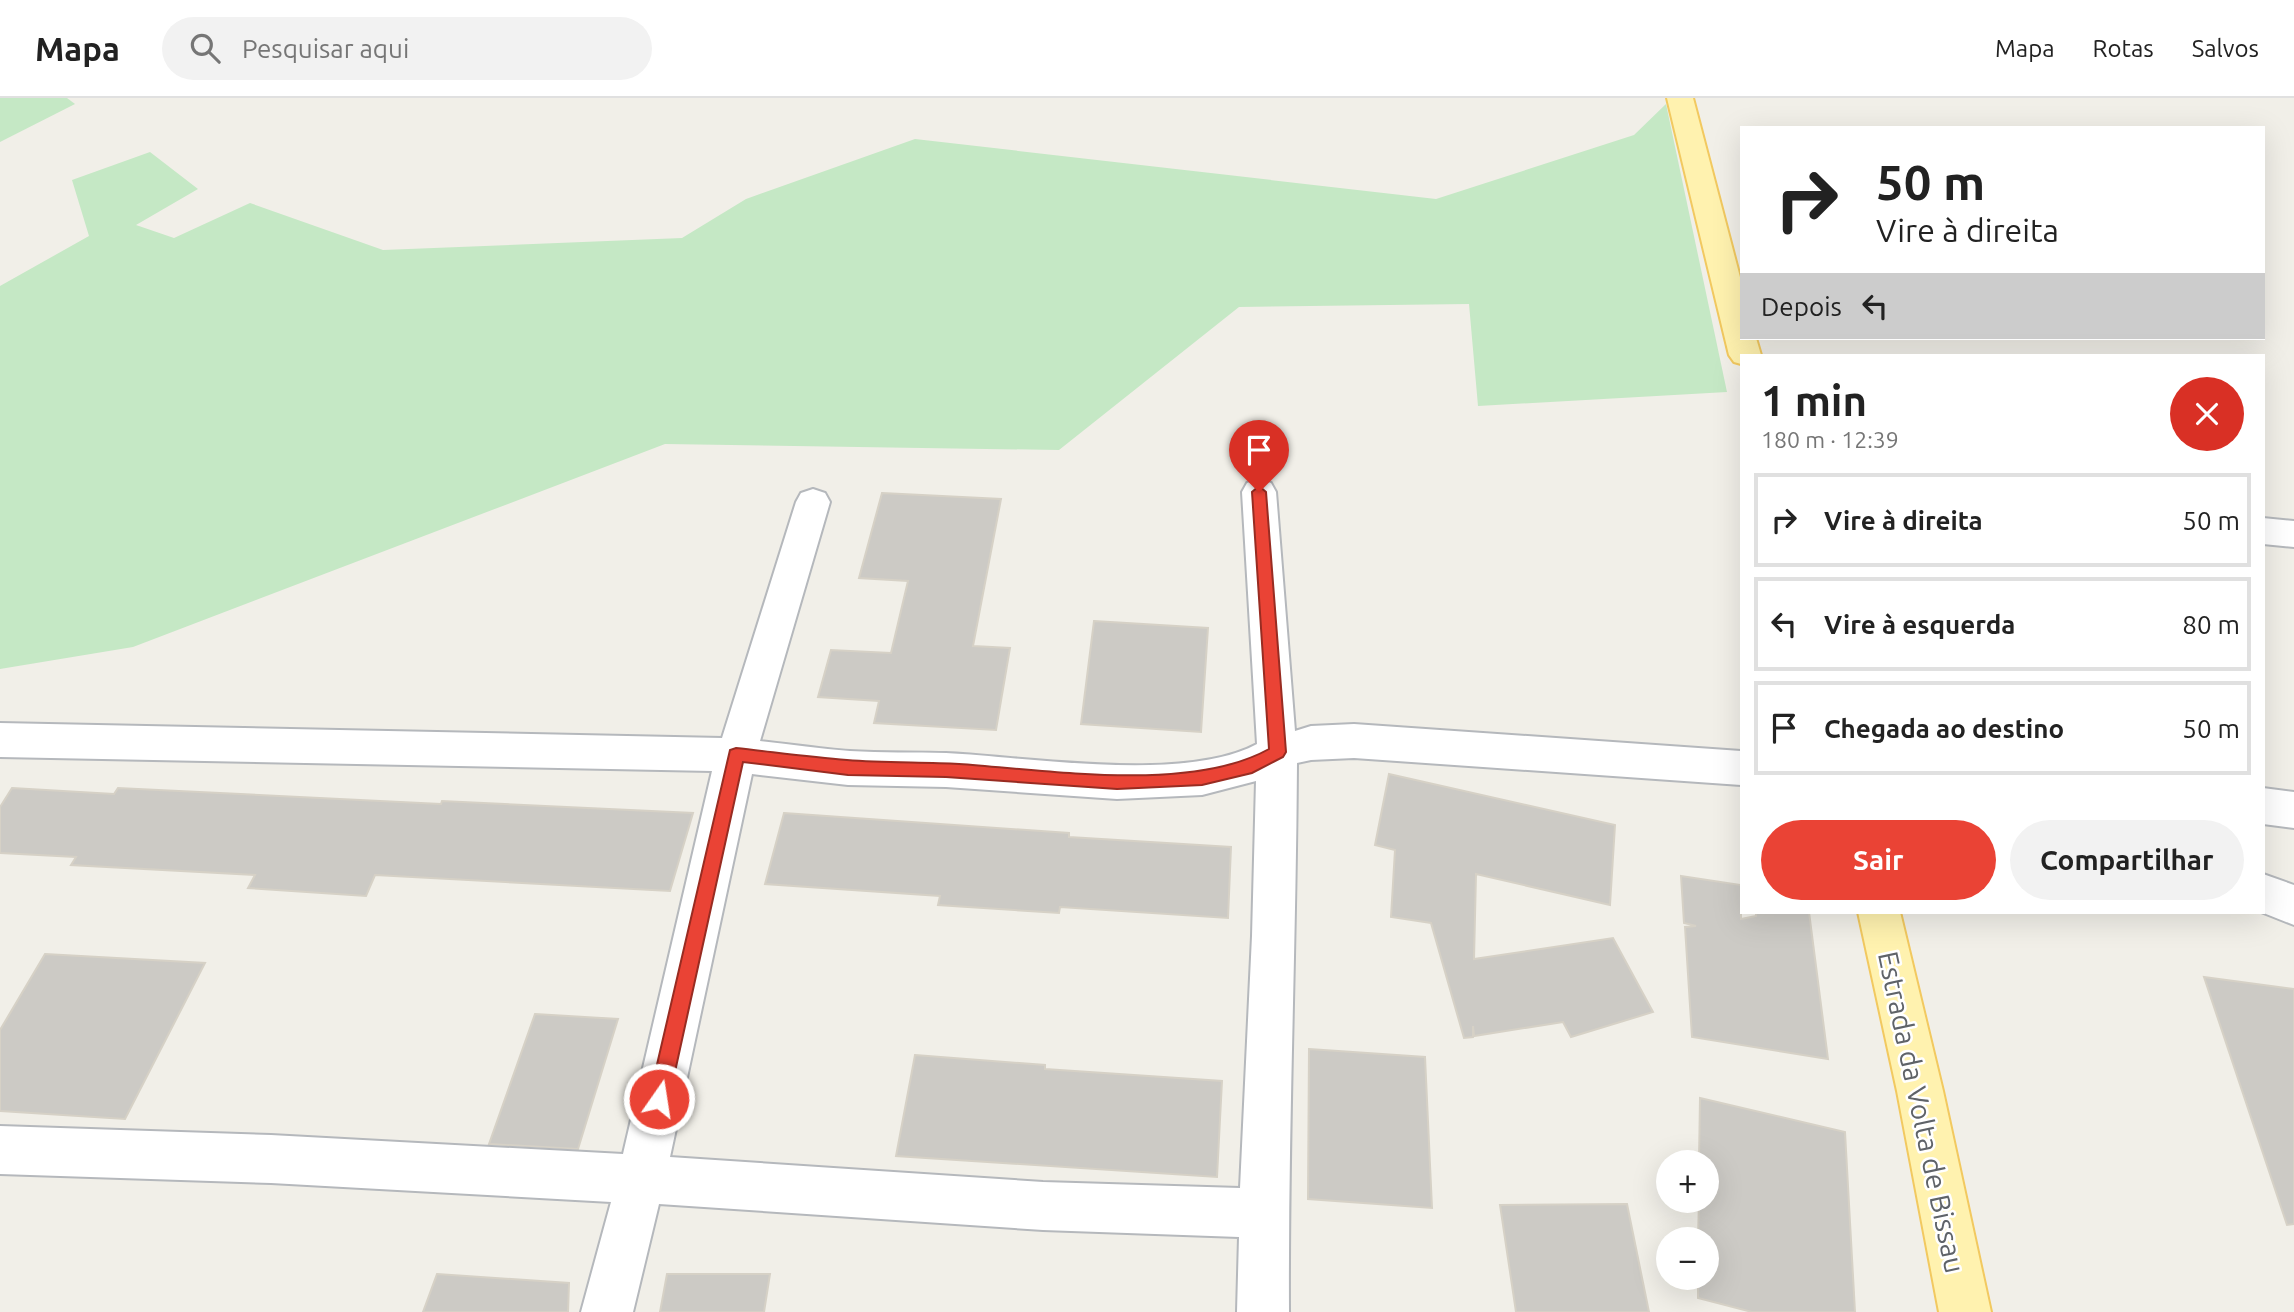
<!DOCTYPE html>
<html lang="pt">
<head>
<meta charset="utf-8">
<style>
  body { margin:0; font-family:Ubuntu,sans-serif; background:#f2f2f2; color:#222; height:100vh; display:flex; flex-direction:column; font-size:26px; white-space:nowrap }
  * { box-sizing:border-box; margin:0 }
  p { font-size:23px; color:#767676 }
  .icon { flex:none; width:38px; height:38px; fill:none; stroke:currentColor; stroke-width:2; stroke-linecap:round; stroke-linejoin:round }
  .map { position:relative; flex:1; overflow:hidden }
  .side { position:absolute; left:1740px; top:256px; width:525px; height:560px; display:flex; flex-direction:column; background:#fff; border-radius:0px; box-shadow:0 7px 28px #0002 }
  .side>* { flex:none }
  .guide { position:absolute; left:1740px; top:28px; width:525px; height:214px; border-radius:0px; box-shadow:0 7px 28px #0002; background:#fff; color:#222; overflow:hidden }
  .fabs { position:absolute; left:1656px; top:1052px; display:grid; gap:14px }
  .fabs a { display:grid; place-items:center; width:63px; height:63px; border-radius:50%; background:#fff; box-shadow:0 7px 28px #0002; font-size:35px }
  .pin { position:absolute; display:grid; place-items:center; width:60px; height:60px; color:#fff; margin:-72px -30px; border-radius:50% 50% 50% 0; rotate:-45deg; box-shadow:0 0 7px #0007 }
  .pin .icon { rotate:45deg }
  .me { position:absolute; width:77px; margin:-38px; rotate:13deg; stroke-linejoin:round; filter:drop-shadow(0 0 5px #0008) }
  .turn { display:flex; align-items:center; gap:24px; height:147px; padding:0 21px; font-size:32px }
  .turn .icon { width:91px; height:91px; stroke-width:2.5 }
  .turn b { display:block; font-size:49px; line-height:60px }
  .then { display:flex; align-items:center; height:66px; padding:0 21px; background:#0003; gap:14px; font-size:26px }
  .round { display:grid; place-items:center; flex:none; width:74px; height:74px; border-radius:37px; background:#f2f2f2 }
  .summary { display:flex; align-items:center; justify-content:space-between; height:119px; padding:0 21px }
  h1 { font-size:42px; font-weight:700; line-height:52px }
  .cta { display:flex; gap:14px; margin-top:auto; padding:14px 21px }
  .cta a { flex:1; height:80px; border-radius:42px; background:#ea4335; color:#fff; font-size:28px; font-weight:700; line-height:80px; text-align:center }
  .cta a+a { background:#f2f2f2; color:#222 }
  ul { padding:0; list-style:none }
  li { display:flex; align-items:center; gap:21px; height:94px; margin:0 14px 10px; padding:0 7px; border:4px solid #e0e0e0; border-radius:0px }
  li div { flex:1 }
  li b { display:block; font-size:26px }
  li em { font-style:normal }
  header { display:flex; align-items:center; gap:42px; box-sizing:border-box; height:98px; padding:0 35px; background:#fff; border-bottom:2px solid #e0e0e0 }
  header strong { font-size:33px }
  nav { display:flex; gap:38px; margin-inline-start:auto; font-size:24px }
  .search { width:490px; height:63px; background:#f2f2f2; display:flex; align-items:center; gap:18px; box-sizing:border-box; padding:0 24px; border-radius:38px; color:#767676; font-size:26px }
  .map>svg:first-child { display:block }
</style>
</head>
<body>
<header>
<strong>Mapa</strong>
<div class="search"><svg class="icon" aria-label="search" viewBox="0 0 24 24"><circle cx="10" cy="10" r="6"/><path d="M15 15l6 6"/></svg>Pesquisar aqui</div>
<nav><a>Mapa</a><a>Rotas</a><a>Salvos</a></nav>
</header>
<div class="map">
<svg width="2294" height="1214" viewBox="0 0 2294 1214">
  <rect width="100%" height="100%" fill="#f1efe8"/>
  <g fill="#c5e8c5">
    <path d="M0,0H67L75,6L0,44Z"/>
    <path d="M1666,6L1727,294L1478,308L1469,206L1239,209L1059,352L665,346L133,549L0,571V188L89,138L72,82L150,54L198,91L136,127L174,140L250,105L383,152L682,140L746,101L915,41L1436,101L1634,37Z"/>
  </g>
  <g fill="#cccac5" stroke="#d6d1c6" stroke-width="2">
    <path d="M882,395L1001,401L973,548L1010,550L996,632L874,625L879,603L818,599L831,552L891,555L908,483L859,480Z"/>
    <path d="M1094,523L1208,530L1201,634L1081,626Z"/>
    <path d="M1389,676L1615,727L1610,807L1476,776L1474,861L1613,840L1653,914L1571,939L1563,924L1474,938L1473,928V939L1464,940L1431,825L1391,819L1395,752L1375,747Z"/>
    <path d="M12,690L114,696L118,690L441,706L442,703L693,715L670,793L375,777L366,798L248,790L255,777L71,767L76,759L0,755V709Z"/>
    <path d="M784,715L1069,735V739L1231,749L1228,820L1060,809L1059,815L938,807L940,798L765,786Z"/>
    <path d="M1681,778L1741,787V821L1756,818V814H1809L1828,961L1692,939L1685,829L1696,828L1684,825Z"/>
    <path d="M45,856L205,865L125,1021L0,1013V932Z"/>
    <path d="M2204,879L2294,891V1126L2287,1127Z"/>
    <path d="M535,916L618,921L578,1051L489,1046Z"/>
    <path d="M1309,951L1425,959L1432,1110L1308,1101Z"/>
    <path d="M915,957L1045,967V971L1222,983L1217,1079L896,1058Z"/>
    <path d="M1700,1000L1845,1034L1855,1214H1752L1698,1200V1180H1706V1141H1698L1699,1102H1706V1064H1699Z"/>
    <path d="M1627,1106L1649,1214H1516L1500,1107Z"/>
    <path d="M437,1176L569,1185L568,1214H423Z"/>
    <path d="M667,1176H770L764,1214H660Z"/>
  </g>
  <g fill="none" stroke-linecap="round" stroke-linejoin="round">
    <g stroke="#b5b8bc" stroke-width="4">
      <g id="minor">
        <path d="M1259,381L1271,385L1276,394L1295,633L1311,628L1354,626L1741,653V687L1354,660L1311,662L1297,665C1296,848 1288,1031 1289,1214H1237L1239,1139L1043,1132L659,1106L633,1214H581L611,1104L271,1085L0,1076V1028L271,1037L623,1056L712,673L0,659V625L722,640L796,404L801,395L813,391L825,395L830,404L760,643C790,646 820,651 850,653C882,655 914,654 946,655C1029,659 1185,685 1257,646L1242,394L1247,385ZM752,676L848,687L946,689L1117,701L1202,697L1256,683L1252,838L1240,1090L1043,1084L670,1059Z"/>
        <path d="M2263,420L2294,423V449L2263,446Z"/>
        <path d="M2263,690L2294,694V730L2263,726Z"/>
        <path d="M2263,776L2294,787V827L2261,814Z"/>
      </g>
    </g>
    <g stroke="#f2c960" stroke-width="4">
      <g id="major">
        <path d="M1667,0H1693L1741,183V240H1756L1761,257H1741V266L1734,264L1729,257Z"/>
        <path d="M1858,814H1900L1943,993L1991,1214H1939L1897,993Z"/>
      </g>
    </g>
    <use href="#minor" fill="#fff" fill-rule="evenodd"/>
    <use href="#major" fill="#fff2af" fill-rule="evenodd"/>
  </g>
  <path fill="#ea4335" stroke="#982c22" stroke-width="2" d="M1259,388L1266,394L1286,654L1283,659L1252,675L1202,687L1117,691L946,679L848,677L743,664L669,1001L666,1008L659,1011L652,1008L649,1001L730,652L736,650C773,654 810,659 847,662C884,665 922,664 959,666C1048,672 1190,695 1269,651L1252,394Z"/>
  <g text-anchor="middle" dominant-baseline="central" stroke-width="5" stroke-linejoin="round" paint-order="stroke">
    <g font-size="28" fill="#5f6368" stroke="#fff">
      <text transform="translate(1922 1014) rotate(78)">Estrada da Volta de Bissau</text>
    </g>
  </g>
</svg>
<div class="fabs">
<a>+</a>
<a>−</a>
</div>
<div class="pin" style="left:1259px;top:394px;background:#d93025"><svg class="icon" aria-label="arrive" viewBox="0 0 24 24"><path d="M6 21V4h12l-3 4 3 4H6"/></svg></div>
<svg class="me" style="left:659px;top:1001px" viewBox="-20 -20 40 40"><circle r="17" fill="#ea4335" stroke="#fff" stroke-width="3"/><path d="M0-11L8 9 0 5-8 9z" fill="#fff"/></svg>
<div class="guide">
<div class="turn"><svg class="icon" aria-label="right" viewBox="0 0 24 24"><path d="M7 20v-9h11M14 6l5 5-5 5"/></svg><div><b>50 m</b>Vire à direita</div></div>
<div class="then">Depois<svg class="icon" aria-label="left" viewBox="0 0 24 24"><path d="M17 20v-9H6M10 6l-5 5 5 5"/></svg></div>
</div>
<section class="side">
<div class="summary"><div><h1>1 min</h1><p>180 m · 12:39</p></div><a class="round" style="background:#d93025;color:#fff"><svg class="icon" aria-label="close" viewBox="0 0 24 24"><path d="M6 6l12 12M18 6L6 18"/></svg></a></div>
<ul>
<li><svg class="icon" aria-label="right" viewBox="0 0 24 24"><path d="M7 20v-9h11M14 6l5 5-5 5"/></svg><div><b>Vire à direita</b></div><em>50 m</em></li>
<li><svg class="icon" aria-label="left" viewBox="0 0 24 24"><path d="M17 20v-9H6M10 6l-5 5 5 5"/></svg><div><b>Vire à esquerda</b></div><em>80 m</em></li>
<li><svg class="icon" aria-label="arrive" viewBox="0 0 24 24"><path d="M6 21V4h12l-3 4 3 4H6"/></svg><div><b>Chegada ao destino</b></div><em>50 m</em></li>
</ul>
<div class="cta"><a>Sair</a><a>Compartilhar</a></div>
</section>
</div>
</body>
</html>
